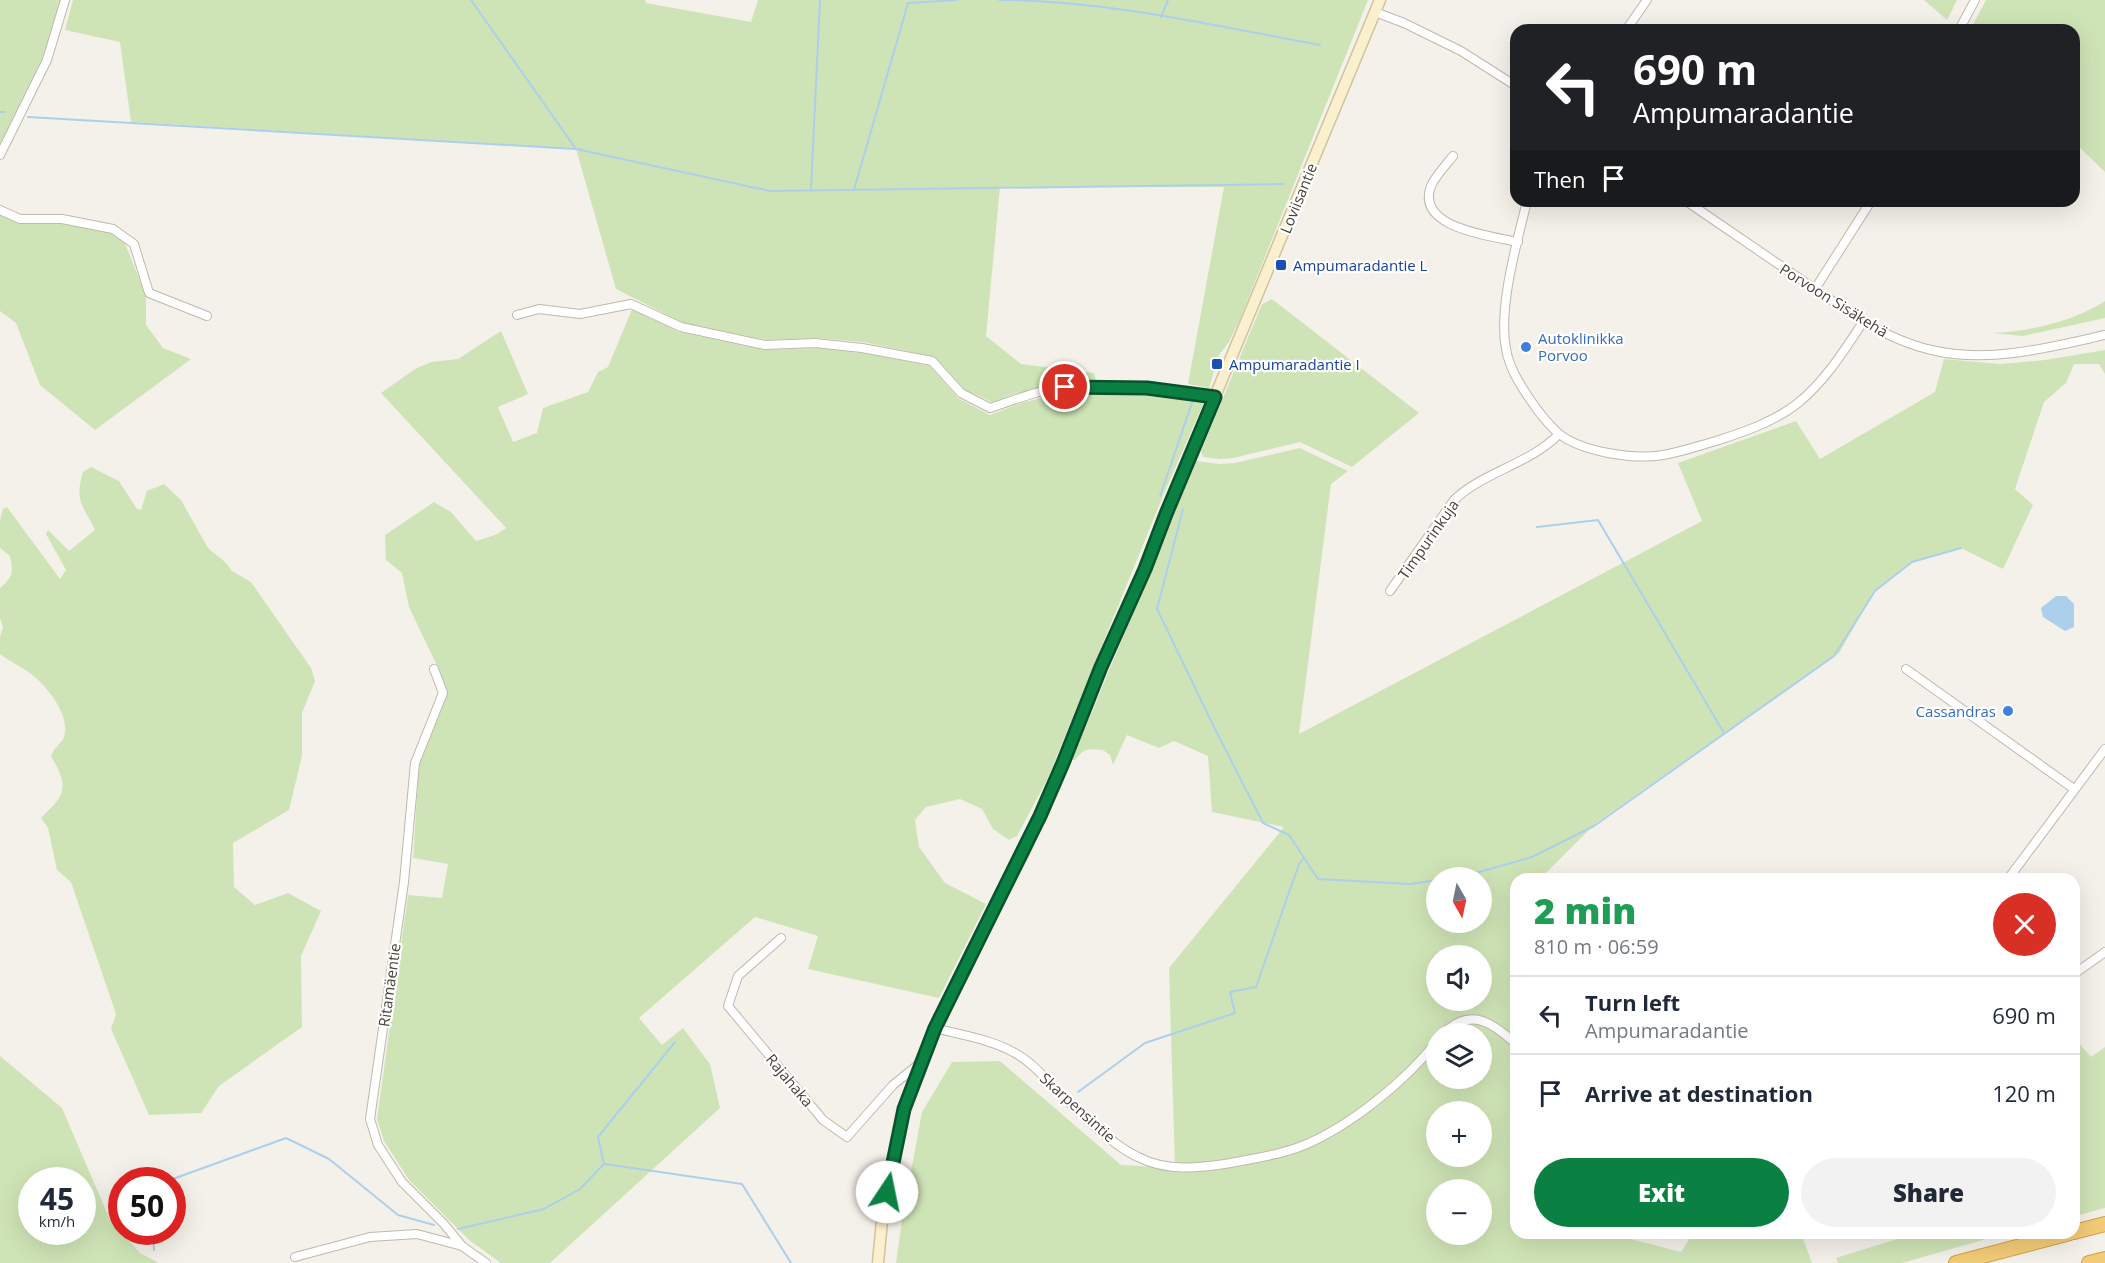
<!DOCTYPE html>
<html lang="en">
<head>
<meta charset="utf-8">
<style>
  body { margin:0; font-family:"Open Sans",sans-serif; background:#f2f2f3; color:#1f2937; height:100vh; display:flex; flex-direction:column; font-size:22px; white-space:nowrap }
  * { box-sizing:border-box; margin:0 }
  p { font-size:20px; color:#747a83 }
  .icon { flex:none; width:33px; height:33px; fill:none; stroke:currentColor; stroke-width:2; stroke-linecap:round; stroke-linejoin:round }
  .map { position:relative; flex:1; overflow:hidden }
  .details { position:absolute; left:1510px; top:873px; width:570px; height:366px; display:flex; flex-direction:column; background:#fff; border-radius:18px; box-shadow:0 6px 24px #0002 }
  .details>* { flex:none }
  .hud { position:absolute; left:1510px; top:24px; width:570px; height:183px; border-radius:18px; box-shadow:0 6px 24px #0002; background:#202124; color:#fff; overflow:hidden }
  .needle { width:39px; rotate:171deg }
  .fabs { position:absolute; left:1426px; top:867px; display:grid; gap:12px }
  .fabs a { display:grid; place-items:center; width:66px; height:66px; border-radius:50%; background:#fff; box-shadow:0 6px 24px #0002; font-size:30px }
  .speed { position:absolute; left:18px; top:1167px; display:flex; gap:12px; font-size:30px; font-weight:700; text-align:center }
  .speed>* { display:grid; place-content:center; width:78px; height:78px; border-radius:50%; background:#fff; box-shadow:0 6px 24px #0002; line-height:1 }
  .speed small { font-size:15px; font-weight:400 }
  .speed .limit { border:9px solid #d22; background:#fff; color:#111 }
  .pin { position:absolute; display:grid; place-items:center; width:51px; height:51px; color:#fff; margin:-26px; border:3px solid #fff; border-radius:50%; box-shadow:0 2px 6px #0007 }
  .me { position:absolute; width:66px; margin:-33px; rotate:11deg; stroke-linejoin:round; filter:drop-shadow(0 0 4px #0008) }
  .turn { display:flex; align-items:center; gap:21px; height:126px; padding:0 24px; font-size:27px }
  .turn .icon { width:78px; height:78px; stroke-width:2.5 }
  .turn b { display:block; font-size:42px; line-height:51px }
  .then { display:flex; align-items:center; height:57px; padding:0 24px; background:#0003; gap:12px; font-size:22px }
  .round { display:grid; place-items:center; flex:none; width:63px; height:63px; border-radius:32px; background:#f2f2f3 }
  .summary { display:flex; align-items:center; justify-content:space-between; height:102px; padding:0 24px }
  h1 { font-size:36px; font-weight:800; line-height:45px; color:#1e9e55 }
  .action { display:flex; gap:12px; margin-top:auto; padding:12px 24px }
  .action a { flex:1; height:69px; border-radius:36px; background:#0b8043; color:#fff; font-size:24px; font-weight:800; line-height:69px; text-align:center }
  .action a+a { background:#f2f2f3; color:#1f2937 }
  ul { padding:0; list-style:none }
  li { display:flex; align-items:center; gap:18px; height:78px; padding:0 24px; border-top:2px solid #e0e1e3 }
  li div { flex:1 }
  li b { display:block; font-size:22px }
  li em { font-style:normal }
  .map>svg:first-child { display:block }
</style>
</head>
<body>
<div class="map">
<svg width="2105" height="1263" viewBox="0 0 2105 1263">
  <rect width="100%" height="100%" fill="#f4f1ea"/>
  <g fill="#cfe4b6" fill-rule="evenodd">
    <path d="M0,0H61L44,58L0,146Z"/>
    <path d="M73,0H645L646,3L751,22L758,0H1368L1240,319L1229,342L1219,355L1209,388L1188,384L1224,187H1000L986,336L1021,364L1094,373L1097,383H1061L1017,393L992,402L965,390L935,357L863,342L815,338L767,340L685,324L616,289L576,149L131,122L120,42L65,30Z"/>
    <path d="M1924,0H1957L1947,20Z"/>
    <path d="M1986,0H2105V172L2075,143L2074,30H1970Z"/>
    <path d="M0,213L112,232L124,241L146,296V325L163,348L191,359L95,430L40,385L16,323L0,311Z"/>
    <path d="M1272,299L1419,413L1352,467L1300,442L1233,458L1220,459L1203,457L1201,451L1262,304Z"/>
    <path d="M2105,301V318L2023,336L1992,333C2028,332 2075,321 2105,301Z"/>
    <path d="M632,309L679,332L765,350L818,348L869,354L930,366L958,398L990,415L1024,402L1067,393L1151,395L1205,400L1165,491L1047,780L1017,836L1009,840L993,829L982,809L960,799L926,807L915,820L919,847L945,883L986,904L939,998L808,969L818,936L755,917L639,1018L662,1045L683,1028L710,1064L720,1108L550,1263H501L469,1240L409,1180L384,1141L377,1119L408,895L442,898L448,864L413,858L419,765L447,695L440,672L409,607L402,573L386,560L385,535L434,502L451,512L476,541L495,535L506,528L381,393L415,369L431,362L458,359L501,331L528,394L498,407L513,442L537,433L543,408L588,392L598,372L608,367Z"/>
    <path d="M2105,350V374L2099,364H2074L2066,383L2044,402L2015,489L2033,505L2003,569L1961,548L1911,562L1875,591L1839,653L1596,823L1540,879H1516V1233H1608L1681,1252L1693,1233H1801L1812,1263H896L902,1220L922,1112L952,1062L1000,1061L1121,1165L1175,1168L1169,968L1284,827L1212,812L1208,756L1174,741L1159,748L1127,735L1113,765L1110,755L1103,750L1089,749L1082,752L1075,760H1072L1196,461L1219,464L1235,463L1300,448L1348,471L1331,484L1299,734L1702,521L1678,463L1796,421L1820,459L1935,392L1944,359L2000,364L2045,360ZM1437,878H1482V922H1437ZM1437,956H1482V1000H1437ZM1437,1034H1482V1078H1437ZM1437,1112H1482V1156H1437ZM1437,1190H1482V1234H1437Z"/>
    <path d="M91,467L119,481L137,509L141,510L147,491L164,484L181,500L208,548L225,562L232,571L251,582L311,668L315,681L302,713V756L289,810L233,843L234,887L255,905L288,893L321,911L301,956L302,1027L219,1086L201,1113L149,1115L111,1029L116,1014L71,882L57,870L48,828L41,818C65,794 70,789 51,756C54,747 61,744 64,737C71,716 47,686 31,674C21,666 10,662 0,654V637L3,627L0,618V588C14,576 13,572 10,556L0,548V520L3,509L7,507L60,579L66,570L46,534L48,530L69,551L95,530C83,505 74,502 83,472Z"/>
    <path d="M2074,1038L2091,1057L2105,1047V1208L2075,1216Z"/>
    <path d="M0,1056L62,1108L110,1220L140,1253L159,1263H0ZM32,1180H82V1232H32Z"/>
    <path d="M1916,1233H2007L1902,1263H1838L1836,1258Z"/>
  </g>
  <path fill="#acd0eb" d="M2056,596H2066L2074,604V627L2065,631L2043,617L2041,608Z"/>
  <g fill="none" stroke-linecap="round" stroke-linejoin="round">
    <g stroke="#acd0eb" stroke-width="2">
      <path d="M471,0L576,149"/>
      <path d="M999,0C1106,0 1215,26 1320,45"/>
      <path d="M1161,17L1168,0"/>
      <path d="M0,112H5"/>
      <path d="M28,117L576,149L770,191L1284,184"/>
      <path d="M811,189L820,0"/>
      <path d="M854,190L908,3L957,0"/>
      <path d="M1160,496L1194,397"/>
      <path d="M1183,509L1157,609L1214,727L1263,823L1289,835L1318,879L1410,884L1437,880"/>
      <path d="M1537,527L1598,520L1724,733"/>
      <path d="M1449,878L1472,874L1532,857L1594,826L1834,656L1875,591L1912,562L1961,548"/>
      <path d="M1078,1092L1145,1043L1235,1013L1230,992L1256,987L1299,864L1303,859"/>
      <path d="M605,1164L742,1184L791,1263"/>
      <path d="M170,1180L286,1138L329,1159L398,1215L434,1225"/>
      <path d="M458,1229L544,1209L580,1189L604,1164L598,1137L675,1042"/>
      <path d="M153,1232L154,1250"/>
    </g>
    <g stroke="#bfb9ad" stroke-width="10">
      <g id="minor">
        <path d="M1375,12L1404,23L1461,51L1516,86"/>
        <path d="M1626,30L1647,0"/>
        <path d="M1959,30L1975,0"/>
        <path d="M0,155L47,60L65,0"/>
        <path d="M1453,156C1446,165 1436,175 1431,186C1415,228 1491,236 1518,242"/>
        <path d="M1527,201C1517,243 1498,307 1506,349C1509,367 1519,383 1529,398C1537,410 1547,423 1558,433C1581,452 1634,460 1663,455C1681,452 1698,446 1716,441C1744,432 1774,422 1798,403C1825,381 1844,351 1863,322"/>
        <path d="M1686,201L1863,322C1886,334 1910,346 1936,351C1991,363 2051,347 2105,335"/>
        <path d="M0,210L20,219H62L113,229L134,244L149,293L207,316"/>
        <path d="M1815,289L1871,201"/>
        <path d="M517,315L539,309L580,314L631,304L681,327L765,345L815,343L862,348L932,361L961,393L990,408C1014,400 1041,389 1066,387C1116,384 1166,390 1215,397"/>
        <path d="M1390,591L1454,500C1485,471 1530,464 1559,434"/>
        <path d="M434,669L443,693L415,763L404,882L370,1119L378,1145L402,1182L444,1224L462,1246L486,1263"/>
        <path d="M1906,669L2074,789"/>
        <path d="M2011,875L2105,749"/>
        <path d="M781,938L738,976L728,1006L823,1120L847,1137L893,1085L919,1064"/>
        <path d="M2074,974L2105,952"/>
        <path d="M935,1028C960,1035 990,1039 1013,1052C1031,1061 1044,1077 1057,1091C1078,1111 1112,1145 1138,1157C1167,1172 1200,1168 1231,1163C1255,1158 1280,1155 1302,1146C1349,1127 1406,1081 1437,1041"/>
        <path d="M1443,1034C1470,1006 1493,1023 1516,1044"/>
        <path d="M295,1257L370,1237L417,1234L462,1246"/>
      </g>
    </g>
    <g stroke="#d0c39d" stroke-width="13">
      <path id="secondary" d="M878,1263L883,1210L904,1109L920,1063L971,953L1024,852L1063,763L1101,667L1145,569L1166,514L1380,0"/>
    </g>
    <g stroke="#d1a047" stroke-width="16">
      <g id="motorway">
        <path d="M2074,1232L2105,1224"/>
        <path d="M1956,1263L2070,1233"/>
        <path d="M2089,1263L2105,1259"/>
      </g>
    </g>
    <use href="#minor" stroke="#fff" stroke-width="8"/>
    <use href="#secondary" stroke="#faf0cd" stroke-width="10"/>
    <use href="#motorway" stroke="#f2cb77" stroke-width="14"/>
  </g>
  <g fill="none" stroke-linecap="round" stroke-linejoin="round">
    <g stroke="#07532c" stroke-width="15">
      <path id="route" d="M887,1192L904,1109L935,1028L1040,816L1063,763L1101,667L1145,569L1166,514L1215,397L1147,388L1065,387"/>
    </g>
    <use href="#route" stroke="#0b8043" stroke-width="10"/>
  </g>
  <g fill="#1a4fb4" stroke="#fff" stroke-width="2">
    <rect x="1275" y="259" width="12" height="12" rx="3"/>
    <rect x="1211" y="358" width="12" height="12" rx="3"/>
  </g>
  <g fill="#3f7fe0" stroke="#fff" stroke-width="2">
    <circle cx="1526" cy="347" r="6"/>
    <circle cx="2008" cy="711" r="6"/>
  </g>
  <g text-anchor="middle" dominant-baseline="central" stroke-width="4.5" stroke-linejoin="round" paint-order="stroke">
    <g font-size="15" fill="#474239" stroke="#fff">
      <text transform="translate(1298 198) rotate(-68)">Loviisantie</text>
      <text transform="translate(1834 300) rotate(32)">Porvoon Sisäkehä</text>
      <text transform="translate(1428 539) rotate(-55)">Timpurinkuja</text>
      <text transform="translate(389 985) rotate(-82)">Ritamäentie</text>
      <text transform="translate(790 1080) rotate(50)">Rajahaka</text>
      <text transform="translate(1078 1107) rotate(42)">Skarpensintie</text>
    </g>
    <g font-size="15" fill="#164399" stroke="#fff" text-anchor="start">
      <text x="1293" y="265">Ampumaradantie L</text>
      <text x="1229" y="364">Ampumaradantie I</text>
    </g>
    <g font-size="15" fill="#366cbe" stroke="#fff" text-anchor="start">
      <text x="1538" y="338">Autoklinikka<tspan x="1538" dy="17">Porvoo</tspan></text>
      <text x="1996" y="711" text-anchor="end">Cassandras</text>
    </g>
  </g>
</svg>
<div class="fabs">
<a><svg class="needle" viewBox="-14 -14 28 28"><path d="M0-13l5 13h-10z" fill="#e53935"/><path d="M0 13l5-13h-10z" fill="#747a83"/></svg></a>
<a><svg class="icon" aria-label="sound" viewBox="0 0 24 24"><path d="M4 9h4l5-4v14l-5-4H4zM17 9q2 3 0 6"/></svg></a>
<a><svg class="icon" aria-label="layers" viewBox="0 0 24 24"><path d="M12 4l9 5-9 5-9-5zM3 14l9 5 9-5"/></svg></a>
<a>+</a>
<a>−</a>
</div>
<div class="speed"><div>45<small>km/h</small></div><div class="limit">50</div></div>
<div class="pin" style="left:1065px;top:387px;background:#d93025"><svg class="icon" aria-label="arrive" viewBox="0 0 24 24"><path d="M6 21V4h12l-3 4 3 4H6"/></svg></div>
<svg class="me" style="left:887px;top:1192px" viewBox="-20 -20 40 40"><circle r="19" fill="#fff"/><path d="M0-13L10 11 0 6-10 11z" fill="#0b8043"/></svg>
<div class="hud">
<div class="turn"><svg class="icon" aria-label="left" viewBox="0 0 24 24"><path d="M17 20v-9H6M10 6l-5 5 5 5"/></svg><div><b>690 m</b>Ampumaradantie</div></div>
<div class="then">Then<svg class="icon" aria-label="arrive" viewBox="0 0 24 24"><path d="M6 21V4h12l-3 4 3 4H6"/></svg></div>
</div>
<section class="details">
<div class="summary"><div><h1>2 min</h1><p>810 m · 06:59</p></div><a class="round" style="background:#d93025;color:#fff"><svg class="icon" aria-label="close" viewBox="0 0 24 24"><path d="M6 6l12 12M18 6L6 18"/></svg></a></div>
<ul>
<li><svg class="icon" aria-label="left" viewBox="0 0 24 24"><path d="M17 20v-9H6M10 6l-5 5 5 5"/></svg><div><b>Turn left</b><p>Ampumaradantie</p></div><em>690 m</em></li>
<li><svg class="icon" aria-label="arrive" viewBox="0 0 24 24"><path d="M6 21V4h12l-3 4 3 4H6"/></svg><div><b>Arrive at destination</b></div><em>120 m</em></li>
</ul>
<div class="action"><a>Exit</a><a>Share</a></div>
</section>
</div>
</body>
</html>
